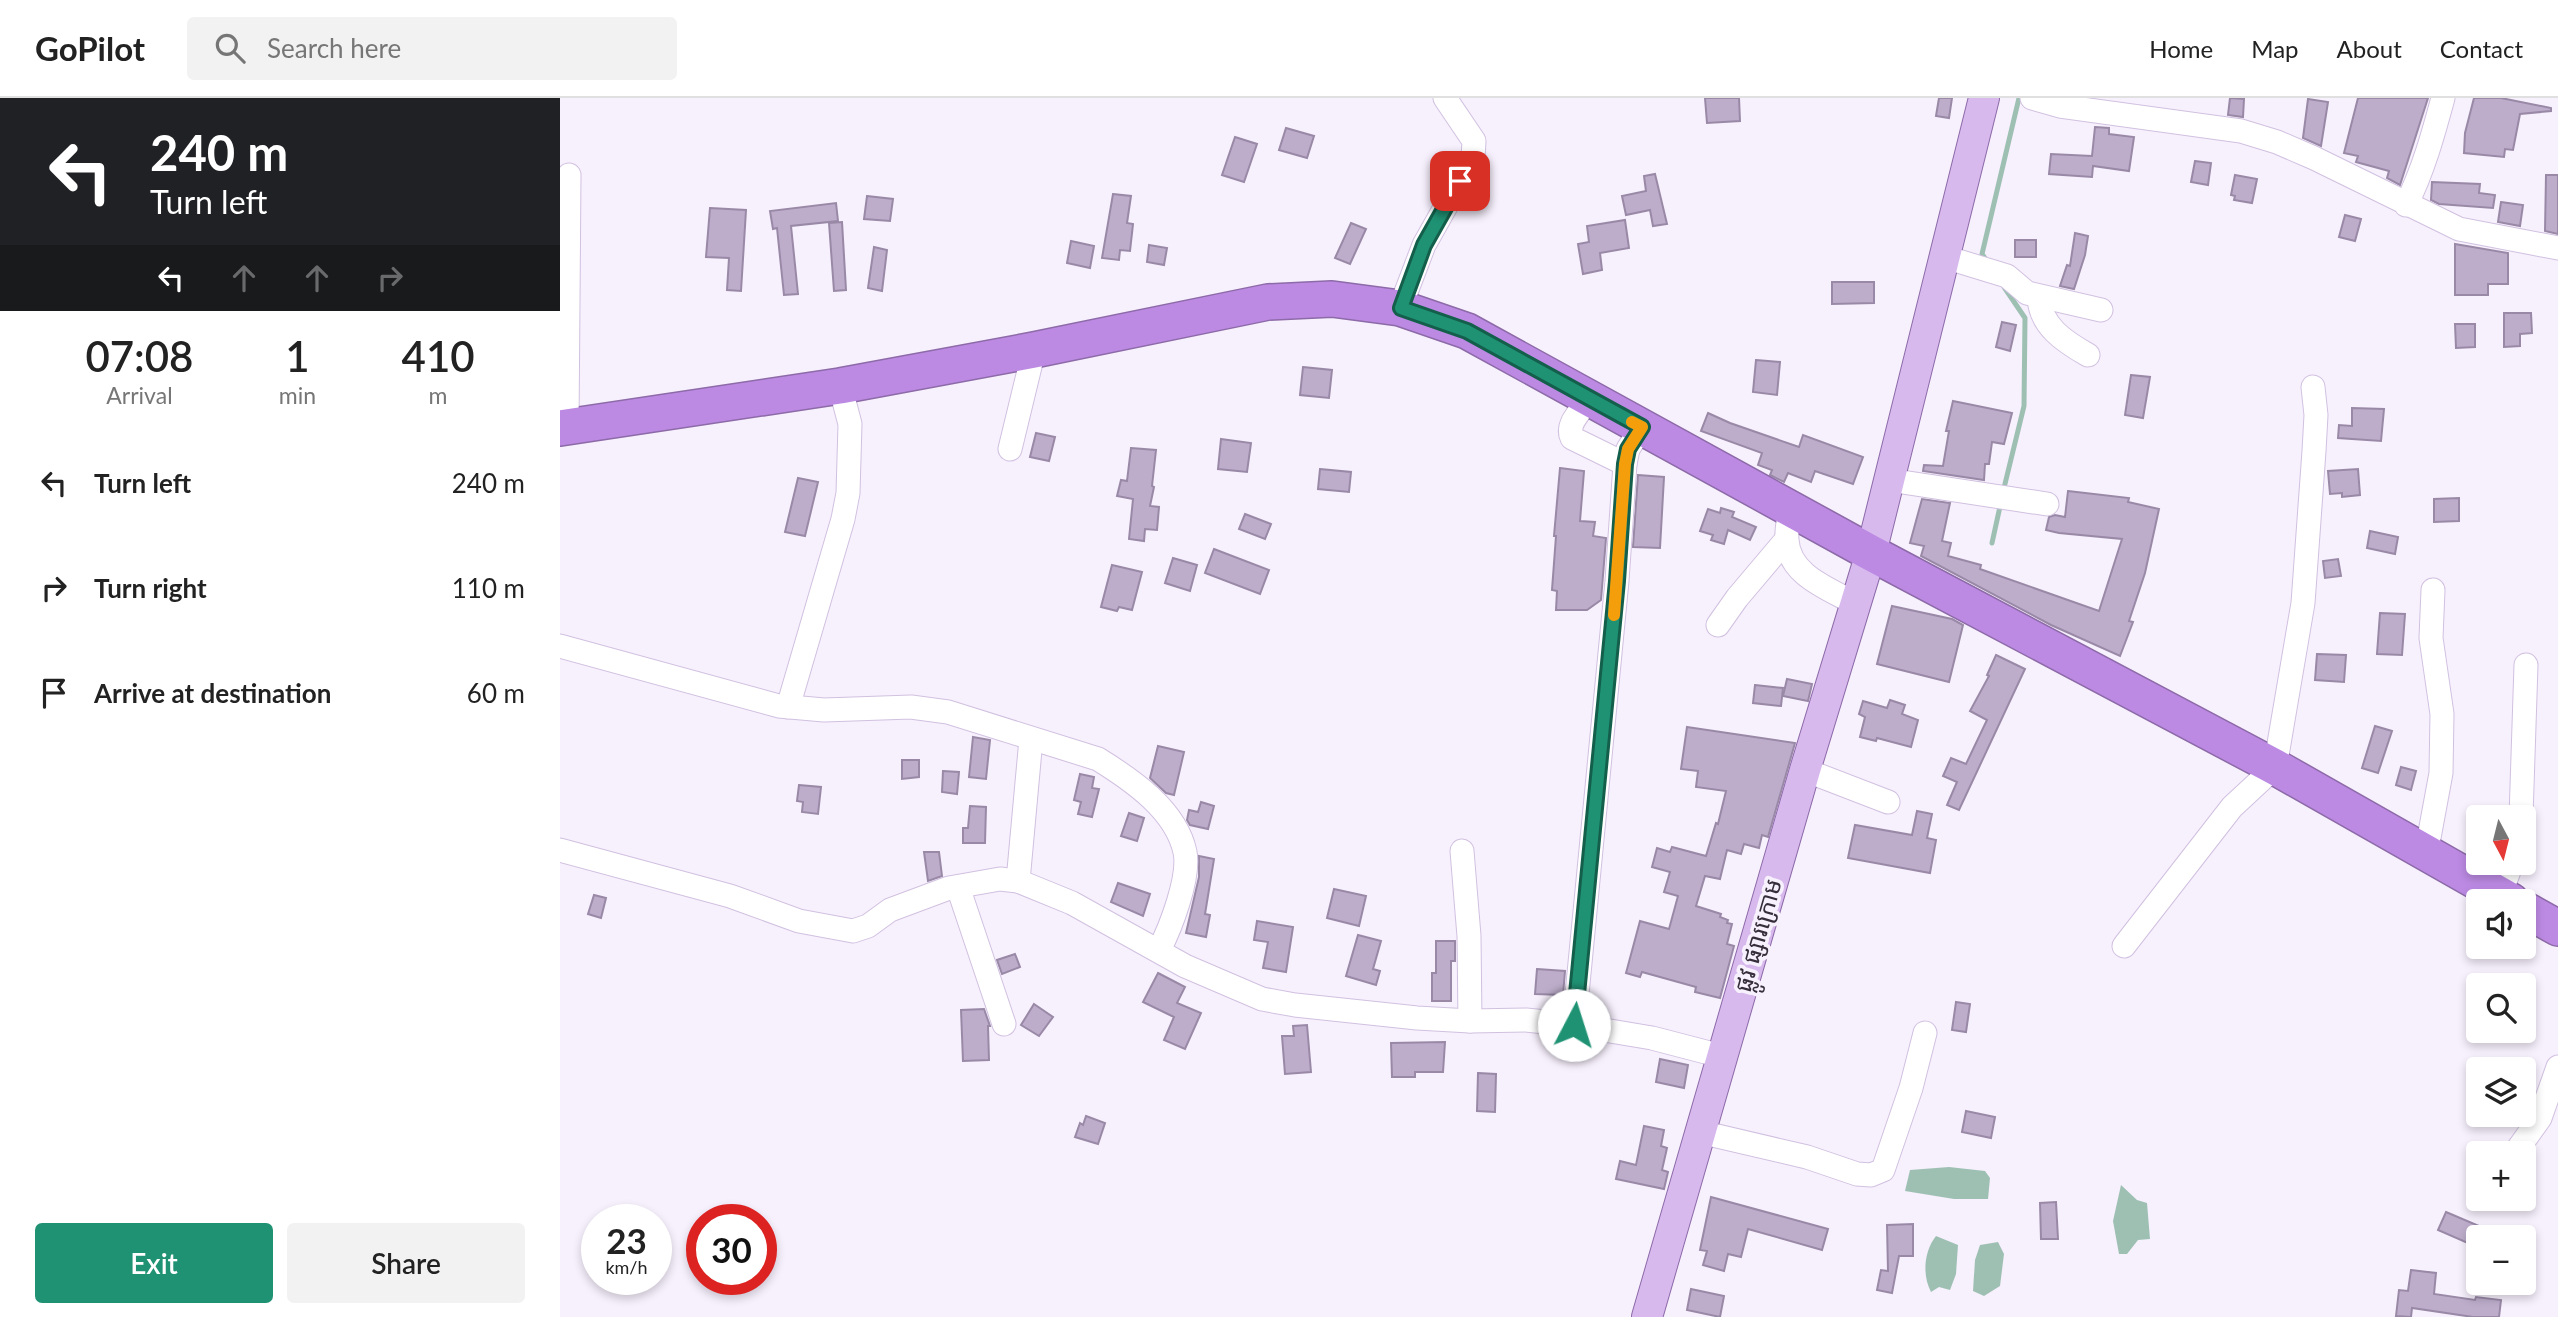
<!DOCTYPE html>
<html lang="en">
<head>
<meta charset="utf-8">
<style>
  body { margin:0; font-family:Lato,"Noto Sans Khmer",sans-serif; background:#f2f2f2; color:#222; height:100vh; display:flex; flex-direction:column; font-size:26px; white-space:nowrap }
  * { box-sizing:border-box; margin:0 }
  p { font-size:23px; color:#767676 }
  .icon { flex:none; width:38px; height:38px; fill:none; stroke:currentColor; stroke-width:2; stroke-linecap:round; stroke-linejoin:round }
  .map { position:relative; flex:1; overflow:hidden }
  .panel { display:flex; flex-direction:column; background:#fff; width:560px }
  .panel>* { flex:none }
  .banner { background:#202124; color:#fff; overflow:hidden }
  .needle { width:46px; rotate:173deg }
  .tools { position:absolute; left:1906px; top:707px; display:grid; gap:14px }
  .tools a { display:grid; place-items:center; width:70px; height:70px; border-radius:7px; background:#fff; box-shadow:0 4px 10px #0003; font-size:35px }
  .speed { position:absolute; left:21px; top:1106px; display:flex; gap:14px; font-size:35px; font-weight:700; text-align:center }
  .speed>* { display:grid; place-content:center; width:91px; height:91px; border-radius:50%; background:#fff; box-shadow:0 4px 10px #0003; line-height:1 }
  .speed small { font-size:18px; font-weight:400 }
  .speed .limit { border:10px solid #d22; background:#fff; color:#111 }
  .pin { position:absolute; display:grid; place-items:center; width:60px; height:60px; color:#fff; margin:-30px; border-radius:14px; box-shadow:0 4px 10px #0006 }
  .me { position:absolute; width:77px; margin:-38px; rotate:5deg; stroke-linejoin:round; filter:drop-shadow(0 0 5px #0008) }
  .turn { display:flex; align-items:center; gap:24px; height:147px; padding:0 35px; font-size:32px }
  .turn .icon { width:91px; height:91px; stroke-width:2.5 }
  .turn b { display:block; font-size:49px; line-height:60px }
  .lanes { display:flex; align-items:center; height:66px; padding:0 35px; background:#0003; justify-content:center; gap:35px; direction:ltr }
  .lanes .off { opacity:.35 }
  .eta { display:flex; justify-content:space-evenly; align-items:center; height:119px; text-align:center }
  .eta b { font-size:42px; font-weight:600; line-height:49px }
  .action { display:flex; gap:14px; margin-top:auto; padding:14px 35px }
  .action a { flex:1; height:80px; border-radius:7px; background:#1f9274; color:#fff; font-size:28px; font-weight:600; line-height:80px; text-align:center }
  .action a+a { background:#f2f2f2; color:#222 }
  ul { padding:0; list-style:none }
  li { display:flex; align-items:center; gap:21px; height:105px; padding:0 35px }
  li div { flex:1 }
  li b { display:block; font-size:26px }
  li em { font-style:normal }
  header { display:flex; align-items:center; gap:42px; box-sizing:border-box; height:98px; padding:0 35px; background:#fff; border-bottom:2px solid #e0e0e0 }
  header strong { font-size:33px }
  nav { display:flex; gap:38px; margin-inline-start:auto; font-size:24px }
  .search { width:490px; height:63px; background:#f2f2f2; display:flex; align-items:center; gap:18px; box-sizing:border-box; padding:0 24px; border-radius:7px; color:#767676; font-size:26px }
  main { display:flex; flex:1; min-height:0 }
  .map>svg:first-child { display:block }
</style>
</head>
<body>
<header>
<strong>GoPilot</strong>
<div class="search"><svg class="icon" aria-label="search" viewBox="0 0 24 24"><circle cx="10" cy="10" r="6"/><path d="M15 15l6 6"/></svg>Search here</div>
<nav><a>Home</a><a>Map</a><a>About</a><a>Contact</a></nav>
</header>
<main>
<section class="panel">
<div class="banner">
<div class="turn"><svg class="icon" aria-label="left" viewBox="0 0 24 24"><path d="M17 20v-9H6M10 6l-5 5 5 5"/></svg><div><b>240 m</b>Turn left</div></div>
<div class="lanes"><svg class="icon" aria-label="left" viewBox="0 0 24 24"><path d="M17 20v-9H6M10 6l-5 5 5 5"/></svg><svg class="icon off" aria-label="ahead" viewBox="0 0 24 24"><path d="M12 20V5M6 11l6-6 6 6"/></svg><svg class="icon off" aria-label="ahead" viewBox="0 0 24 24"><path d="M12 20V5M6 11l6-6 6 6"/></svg><svg class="icon off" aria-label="right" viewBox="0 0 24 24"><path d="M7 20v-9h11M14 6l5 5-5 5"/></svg></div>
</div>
<div class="eta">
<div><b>07:08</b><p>Arrival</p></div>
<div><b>1</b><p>min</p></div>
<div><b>410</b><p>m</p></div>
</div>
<ul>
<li><svg class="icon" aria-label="left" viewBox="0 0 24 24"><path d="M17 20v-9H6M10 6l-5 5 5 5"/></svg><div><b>Turn left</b></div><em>240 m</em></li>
<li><svg class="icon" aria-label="right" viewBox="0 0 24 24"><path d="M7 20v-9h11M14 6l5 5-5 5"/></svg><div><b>Turn right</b></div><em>110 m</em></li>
<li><svg class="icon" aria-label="arrive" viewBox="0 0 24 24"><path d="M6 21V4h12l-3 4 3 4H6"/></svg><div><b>Arrive at destination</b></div><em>60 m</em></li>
</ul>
<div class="action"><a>Exit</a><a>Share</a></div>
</section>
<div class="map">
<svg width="1998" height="1219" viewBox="0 0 1998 1219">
  <rect width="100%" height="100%" fill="#f7f0fd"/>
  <g fill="#9ec0b3">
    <path d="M1389,1069L1425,1073L1430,1080L1428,1101H1394L1345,1093L1350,1072Z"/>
    <path d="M1561,1087L1577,1102L1587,1105L1590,1141L1578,1142L1567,1156H1559L1553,1123Z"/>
    <path d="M1376,1138L1398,1147L1396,1176L1390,1192L1379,1189L1371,1194C1362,1177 1364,1153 1376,1138Z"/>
    <path d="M1438,1144L1444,1156L1440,1188L1424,1198L1413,1193L1415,1162L1420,1147Z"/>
  </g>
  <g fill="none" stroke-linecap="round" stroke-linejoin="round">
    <g stroke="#9ec0b3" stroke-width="5">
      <path d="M1427,163L1422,156L1459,0"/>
      <path d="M1443,394L1464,308L1465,220L1444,189"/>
      <path d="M1432,445L1441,404"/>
    </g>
  </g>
  <g fill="#bdadcb" stroke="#9989a7" stroke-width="2">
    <path d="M1145,0H1179L1180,23L1147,25Z"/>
    <path d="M1379,0H1392L1389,20L1376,18Z"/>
    <path d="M1670,0L1684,1L1683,19L1668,17Z"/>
    <path d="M1798,0H1868L1840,87L1827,80L1829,73L1796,64L1798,58L1784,55Z"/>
    <path d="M1914,0H1941L1991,10V13L1960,16L1953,52L1945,51L1944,59L1904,55L1905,35Z"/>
    <path d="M1748,1L1768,4L1761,48L1743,40Z"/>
    <path d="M1535,29L1549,30V36L1574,39L1569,73L1533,68L1532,79L1489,76L1491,56L1532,58Z"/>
    <path d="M726,30L754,38L747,60L719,52Z"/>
    <path d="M675,39L697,46L684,84L662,77Z"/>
    <path d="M1635,63L1651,65L1648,87L1631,84Z"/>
    <path d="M1095,76L1107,126L1093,128L1090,112L1066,117L1062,98L1086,93L1084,78Z"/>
    <path d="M1675,77L1697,81L1692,105L1674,102L1675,98L1671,97Z"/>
    <path d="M1986,77H1998V136L1985,133Z"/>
    <path d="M1872,84L1920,86L1919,95L1935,97L1933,110L1879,106L1871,102Z"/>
    <path d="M553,96L571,98L567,125L573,126L570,153L560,152L559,162L542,160Z"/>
    <path d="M307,98L333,101L330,123L304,121Z"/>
    <path d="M1941,104L1963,107L1960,128L1938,124Z"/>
    <path d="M276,105L278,123L231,128L238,196L224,197L217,130L213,131L210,113Z"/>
    <path d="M150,110L186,112L181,193L167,192L169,160L146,159Z"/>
    <path d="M1785,117L1801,121L1795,143L1779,139Z"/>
    <path d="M1065,122L1069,150L1040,155L1042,172L1023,176L1018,146L1029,144L1027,128Z"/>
    <path d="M282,124L286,192L274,193L269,125Z"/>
    <path d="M791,125L806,131L790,166L775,160Z"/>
    <path d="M1515,135L1528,138L1525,157L1514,191L1500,188L1507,167L1510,168Z"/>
    <rect x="1455" y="142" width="21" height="17"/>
    <path d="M511,143L534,148L530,170L507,165Z"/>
    <path d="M1895,146L1948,155V186H1928V197H1895Z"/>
    <path d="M589,147L607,150L604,167L587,164Z"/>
    <path d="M314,149L327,152L322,193L308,190Z"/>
    <path d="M1272,184H1314V205L1272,206Z"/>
    <path d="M1944,215H1971L1972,235L1960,236V248L1944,249Z"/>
    <path d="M1442,224L1456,227L1450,253L1436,249Z"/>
    <path d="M1895,226H1915V249L1896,250Z"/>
    <path d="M1196,262L1220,264L1217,297L1193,294Z"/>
    <path d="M743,269L772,272L769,300L740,297Z"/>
    <path d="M1571,277L1590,279L1583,320L1565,317Z"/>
    <path d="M1393,303L1452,315L1444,346L1432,344L1429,366H1425L1424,382L1363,373L1364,367L1383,368L1389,333H1386Z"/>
    <path d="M1792,310L1824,311L1821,343L1778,340L1779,327L1792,328Z"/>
    <path d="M1148,315L1170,325L1239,349L1243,337L1303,359L1293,386L1255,373L1251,384L1228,375L1224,384L1210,377L1212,372L1198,367L1202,355L1141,333Z"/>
    <path d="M476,335L495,339L489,363L470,359Z"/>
    <path d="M661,341L691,345L687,374L658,371Z"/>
    <path d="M571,350L596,352L592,388L594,389L590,408L599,409L597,432L585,431L584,443L569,441L573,401L557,398L561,382L567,383Z"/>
    <path d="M1000,370L1024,373L1020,423L1035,424L1033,438L1046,440L1041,502L1027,512H996L997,493L992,492L996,438H994Z"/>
    <path d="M760,371L791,374L789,394L758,391Z"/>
    <path d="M1798,371L1800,397L1782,399V395L1770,396L1768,373Z"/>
    <path d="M1078,377L1104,379L1100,450L1073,449Z"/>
    <path d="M238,380L258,384L245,438L225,434Z"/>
    <path d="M1508,393L1569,400L1568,404L1599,411L1585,475L1569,523L1573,524L1560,558L1491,527L1361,458L1364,448L1350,445L1362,401L1390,405L1382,443L1391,445L1388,458L1421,467L1420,471L1539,513L1562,441L1499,435L1486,432L1489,419L1495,417L1505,419Z"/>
    <path d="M1899,400V423L1874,424V401Z"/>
    <path d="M1161,410L1174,414L1172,419L1196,429L1190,442L1168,432L1164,446L1151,442L1153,437L1140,433L1148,411L1160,415Z"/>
    <path d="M685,416L711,426L705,441L679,431Z"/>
    <path d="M1810,433L1838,439L1835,456L1807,450Z"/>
    <path d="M654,451L709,472L700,496L645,475Z"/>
    <path d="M613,460L637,467L630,493L605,485Z"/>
    <path d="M1778,461L1781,478L1765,480L1763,463Z"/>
    <path d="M552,467L582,474L572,512L559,509L557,513L541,509Z"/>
    <path d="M1332,508L1392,521L1403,527L1389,584L1317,566Z"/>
    <path d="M1820,515L1845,516L1842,557L1817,556Z"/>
    <path d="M1757,556L1786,557L1784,584L1755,582Z"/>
    <path d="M1436,557L1465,571L1399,712L1387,707L1397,684L1383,678L1391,660L1406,666L1427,622L1410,613L1429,578L1427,577Z"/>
    <path d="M1227,581L1252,586L1248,603L1223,598Z"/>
    <path d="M1195,587L1223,590L1221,608L1193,605Z"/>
    <path d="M1330,602L1345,607L1342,616L1358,622L1351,649L1317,640L1316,643L1300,639L1305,619L1299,616L1303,603L1327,610Z"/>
    <path d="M1815,628L1832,633L1818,675L1802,670Z"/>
    <path d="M1127,629L1235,645L1208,739L1202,737L1199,750L1184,746L1181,756L1167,752L1160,781L1145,778L1136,808L1161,816L1160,819L1168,822L1167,825L1172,826L1167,846L1174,848L1160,900L1135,894L1136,889L1082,874L1080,879L1066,875L1080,823L1109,831L1118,798L1104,794L1110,774L1092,769L1097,750L1110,754L1112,749L1146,758L1156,725L1158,726L1166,693L1136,689L1138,673L1121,671Z"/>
    <path d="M413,639L430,642L426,681L409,679Z"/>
    <path d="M598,648L624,654L614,697L606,695L590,680Z"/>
    <path d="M342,662H359V679L342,681Z"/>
    <path d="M1841,669L1856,673L1851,692L1836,687Z"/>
    <path d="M383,673L399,674L397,696L382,694Z"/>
    <path d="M520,676L534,679L532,690L539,691L532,719L518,716L521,704L514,702Z"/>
    <path d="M239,687L261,689L258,716L242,714L243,704L237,703Z"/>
    <path d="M641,704L654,708L648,731L630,727L627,722L629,712L638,714Z"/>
    <path d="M410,708L426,709L425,745H403V730H408Z"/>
    <path d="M1357,713L1372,716L1367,740L1376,742L1370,775L1288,760L1295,727L1352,737Z"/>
    <path d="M569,715L584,720L577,743L561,738Z"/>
    <path d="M364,754H379L382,778L368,783Z"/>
    <path d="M639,758L654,761L645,816L650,817L646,839L626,835L639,779Z"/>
    <path d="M558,785L590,796L583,818L551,804Z"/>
    <path d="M774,791L806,798L799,828L767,820Z"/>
    <path d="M34,797L46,800L41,820L28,816Z"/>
    <path d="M697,823L733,829L726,874L703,870L708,844L694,842Z"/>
    <path d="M798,837L821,843L813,871L820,873L816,887L786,878Z"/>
    <path d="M876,843H895V863H891V903H872V875H876Z"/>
    <path d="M455,856L460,869L442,876L437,862Z"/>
    <path d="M977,871L1005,873L1003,897L975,896Z"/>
    <path d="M598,875L625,889L617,905L641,915L625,951L604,942L614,919L583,904Z"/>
    <path d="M1396,904L1410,906L1406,934L1392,932Z"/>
    <path d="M474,906L493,919L479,938L461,927Z"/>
    <path d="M424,911L430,928H428L429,962L403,963L401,912Z"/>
    <path d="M747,927L751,974L725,976L722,938H734L733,928Z"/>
    <path d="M885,944L883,974H855V979H832L831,945Z"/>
    <path d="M1100,961L1128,967L1124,990L1096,984Z"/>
    <path d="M918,975L936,976L935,1014L917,1013Z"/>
    <path d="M1406,1013L1435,1019L1431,1040L1402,1034Z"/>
    <path d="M526,1018L545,1025L538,1046L515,1039L520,1025L523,1027Z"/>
    <path d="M1084,1028L1104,1032L1101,1048L1107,1050L1102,1072L1108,1074L1104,1091L1056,1081L1060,1063L1076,1067Z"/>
    <path d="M1151,1099L1268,1131L1262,1152L1188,1131L1181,1159L1168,1156L1164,1173L1143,1167L1147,1153L1140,1152Z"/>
    <path d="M1496,1104L1498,1141H1481L1480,1105Z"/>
    <path d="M1886,1114L1919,1128L1910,1146L1878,1132Z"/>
    <path d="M1353,1126V1158H1339L1332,1195L1317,1192L1321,1172L1328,1173L1327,1127Z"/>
    <path d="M1851,1172L1876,1175L1874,1196L1915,1202L1916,1199L1941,1202L1939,1219H1913L1852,1210L1851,1219L1836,1218L1839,1192L1848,1193Z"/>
    <path d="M1131,1191L1164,1198L1160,1219L1127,1212Z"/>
  </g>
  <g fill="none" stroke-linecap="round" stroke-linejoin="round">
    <g stroke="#d1c1e0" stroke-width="25">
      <g id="minor">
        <path d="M1472,0L1500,8L1681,33L1717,44L1754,60L1899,131L1998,150"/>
        <path d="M1846,107C1863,73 1873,37 1883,0"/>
        <path d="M1385,159L1447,178L1467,195L1541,212"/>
        <path d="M1479,199C1480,228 1505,244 1528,257"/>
        <path d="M840,210L864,147L913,60L914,43L885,0"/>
        <path d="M1030,300C1022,312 1005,326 1012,340L1065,366"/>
        <path d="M7,329L9,77"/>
        <path d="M450,351L474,252"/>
        <path d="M1329,382L1487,406"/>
        <path d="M1230,409C1229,420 1226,432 1227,442C1229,478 1270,491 1296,506"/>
        <path d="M1158,527L1177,500L1226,442"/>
        <path d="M0,548L219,608L264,612L351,609L388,614L538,661C572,682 616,712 625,754C630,779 611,829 599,852"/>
        <path d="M228,609L283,421L288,395L290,326L280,288"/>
        <path d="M1245,672L1328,704"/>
        <path d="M1961,719L1966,567"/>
        <path d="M0,752L170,798L239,823L293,833L308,828L330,812L389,790L440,781L458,783L512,805L625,868L702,901L735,907L857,920L910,923L966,922L1014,927L1092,940L1161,958"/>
        <path d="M902,753L909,838L910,923"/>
        <path d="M1866,756L1881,675L1882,616L1871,540L1873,492"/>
        <path d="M458,783L471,641"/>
        <path d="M398,789L444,926"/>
        <path d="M1940,797L1952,765"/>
        <path d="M1564,848L1672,709L1715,669L1743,505L1754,353L1756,317L1753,289"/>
        <path d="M1014,927L1057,483L1065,366L1068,351L1082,329"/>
        <path d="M1140,1034L1247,1059L1297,1076L1311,1077L1323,1072L1351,990L1365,935"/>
        <path d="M1955,1055L1980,1020L1998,969"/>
      </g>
    </g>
    <g stroke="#8d6aa8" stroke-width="32">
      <path id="major" d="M1087,1219L1245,672L1311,455L1424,0"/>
    </g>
    <g stroke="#8d6aa8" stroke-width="38">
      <g id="highway">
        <path d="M0,330L280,288L474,252L708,204L772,201L840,210L907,233L1311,455L1715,669L1951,803"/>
        <path d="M1964,811L1998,830"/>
      </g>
    </g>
    <use href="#minor" stroke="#fff" stroke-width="23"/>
    <use href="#major" stroke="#d7b9ee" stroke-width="30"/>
    <use href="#highway" stroke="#bc8ae3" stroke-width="35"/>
  </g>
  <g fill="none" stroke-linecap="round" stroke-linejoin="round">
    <g stroke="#145f4b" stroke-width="18">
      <path id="route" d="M900,83L864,147L841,210L907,233L1082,329L1068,351L1065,366L1057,483L1014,927"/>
    </g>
    <use href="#route" stroke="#1f9274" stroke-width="12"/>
    <path stroke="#f59e0b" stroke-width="12" d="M1054,517L1065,366L1068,351L1082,329L1072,324"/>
  </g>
  <g text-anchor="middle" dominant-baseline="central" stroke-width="7" stroke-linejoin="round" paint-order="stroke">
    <g font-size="24" fill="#362f3b" stroke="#f7f0fd">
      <text transform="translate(1197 837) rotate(-74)">ផ្លូវ ផ្សារក្រោម</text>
    </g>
  </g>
</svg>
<div class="tools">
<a><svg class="needle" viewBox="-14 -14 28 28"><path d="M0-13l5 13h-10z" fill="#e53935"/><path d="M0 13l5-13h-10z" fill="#767676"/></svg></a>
<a><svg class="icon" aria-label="sound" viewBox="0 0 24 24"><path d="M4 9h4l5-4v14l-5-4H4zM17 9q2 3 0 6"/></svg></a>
<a><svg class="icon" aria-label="search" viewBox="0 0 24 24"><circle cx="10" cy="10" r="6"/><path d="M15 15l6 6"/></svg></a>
<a><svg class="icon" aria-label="layers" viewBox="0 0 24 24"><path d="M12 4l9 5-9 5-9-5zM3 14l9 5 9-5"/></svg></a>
<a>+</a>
<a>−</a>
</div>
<div class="speed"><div>23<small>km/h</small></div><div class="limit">30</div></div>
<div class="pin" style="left:900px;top:83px;background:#d93025"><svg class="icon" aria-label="arrive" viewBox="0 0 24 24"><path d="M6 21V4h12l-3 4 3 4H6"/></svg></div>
<svg class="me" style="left:1014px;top:927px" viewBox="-20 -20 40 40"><circle r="19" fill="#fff"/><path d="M0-13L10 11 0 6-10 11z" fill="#1f9274"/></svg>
</div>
</main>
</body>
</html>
